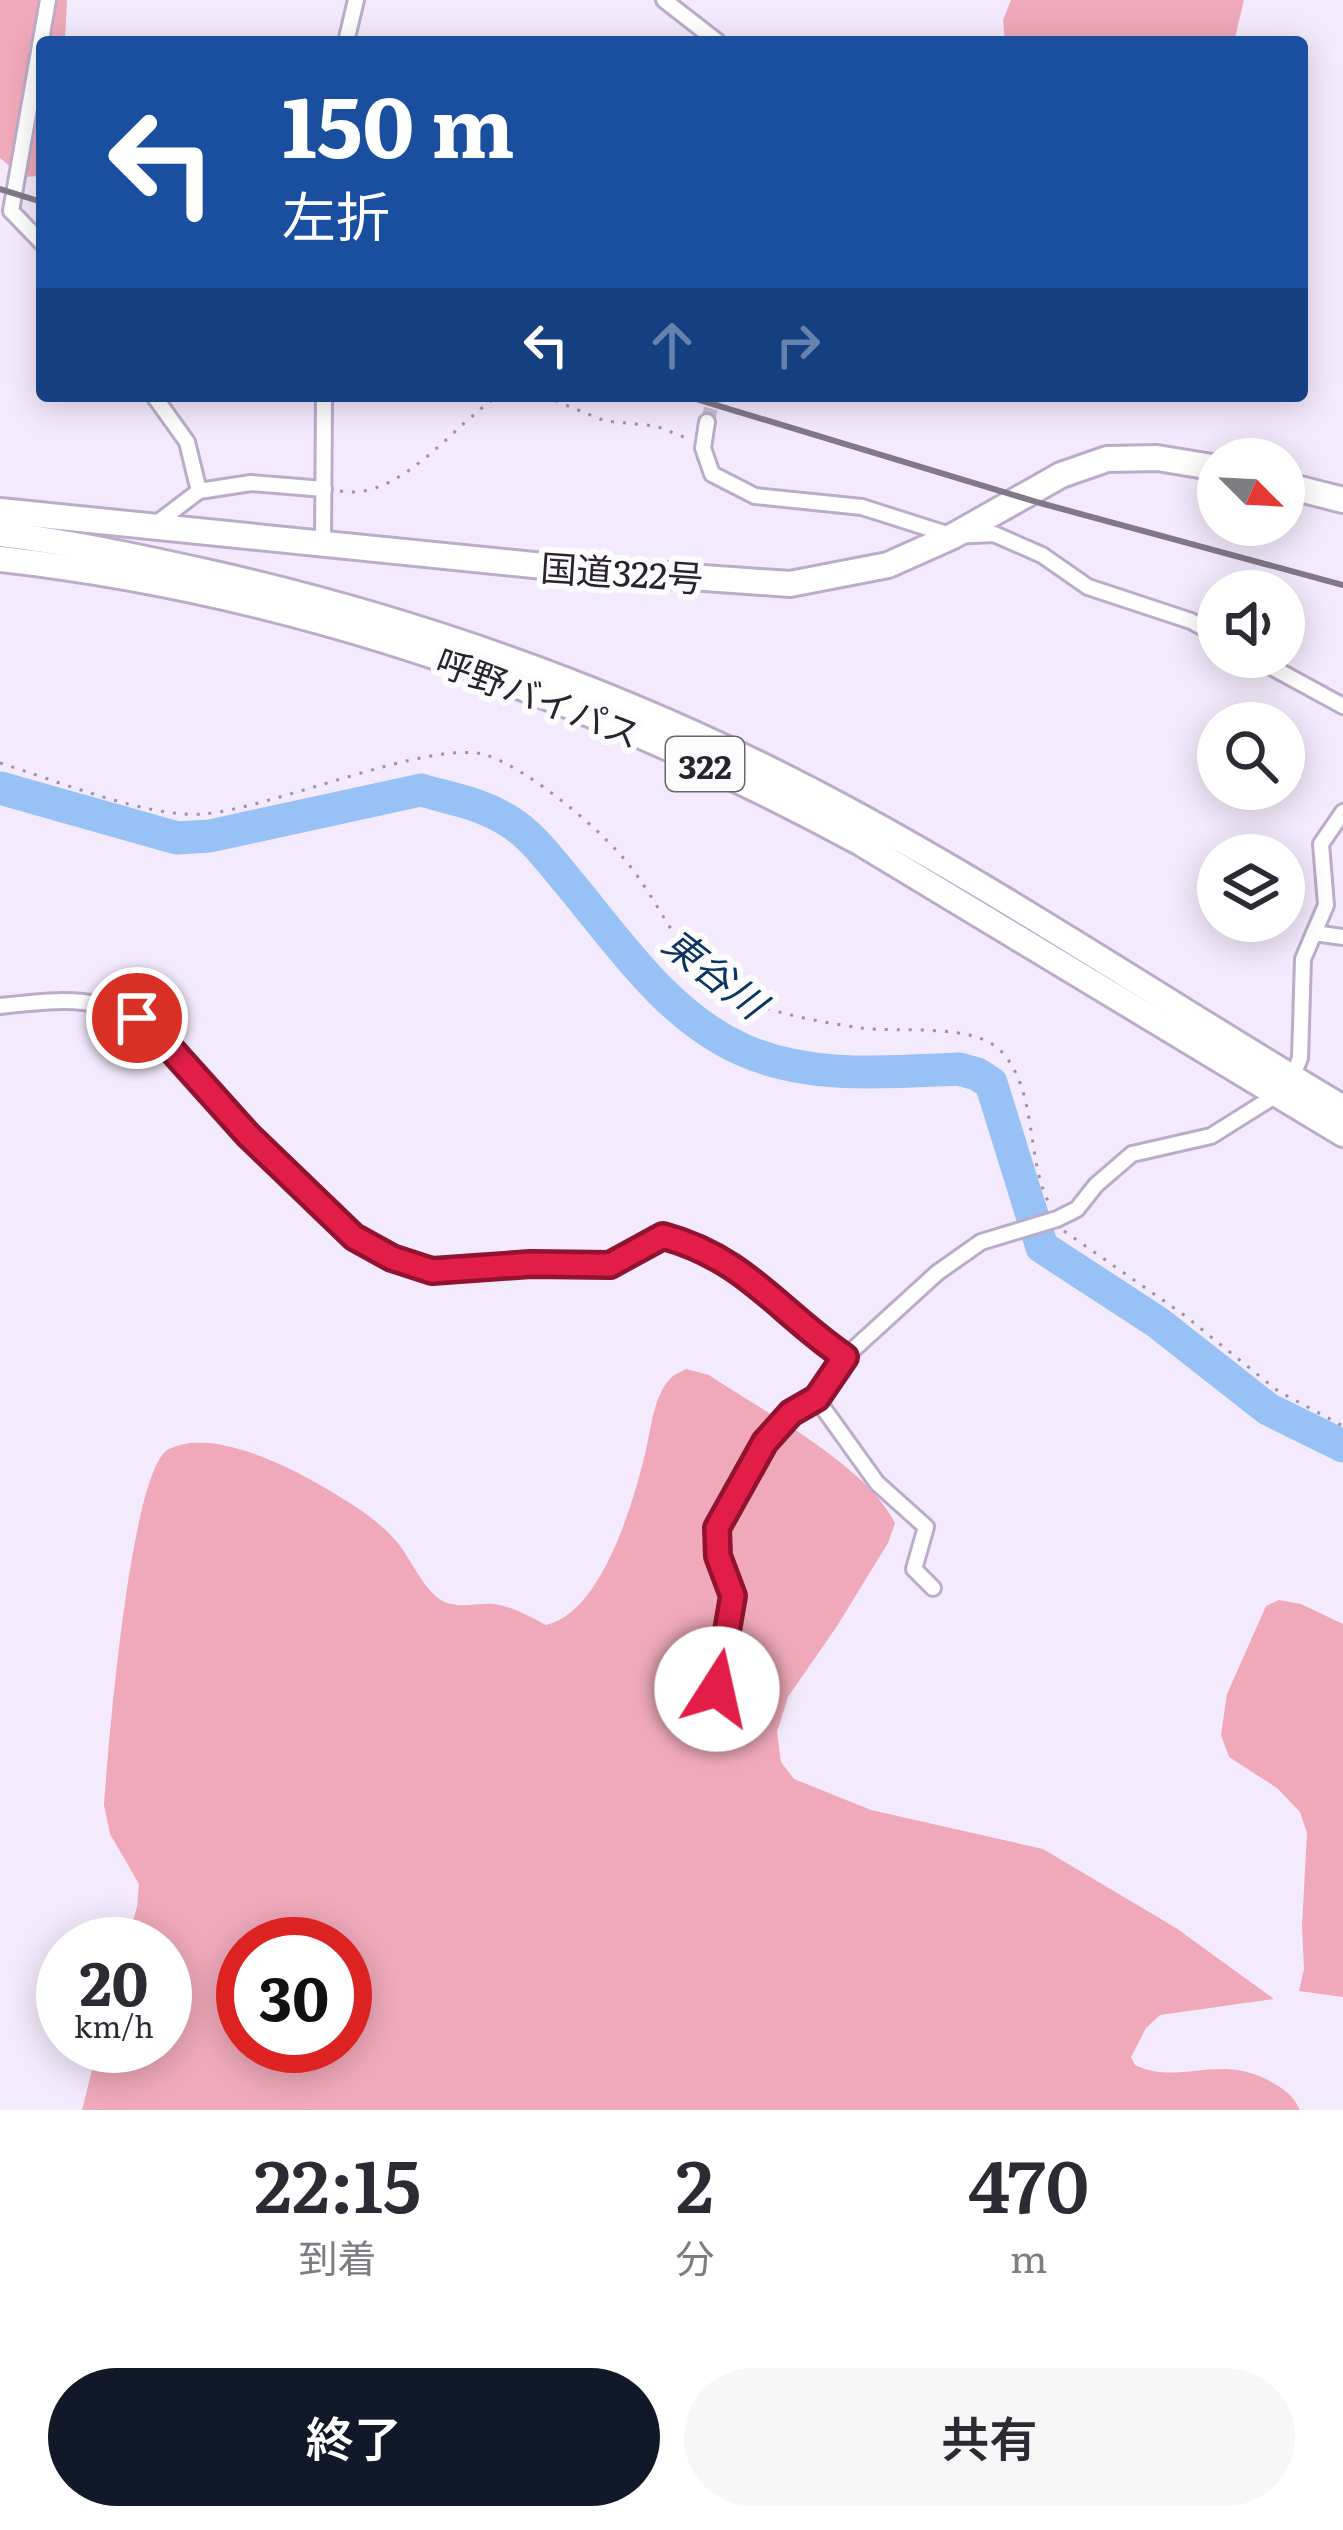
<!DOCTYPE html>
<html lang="ja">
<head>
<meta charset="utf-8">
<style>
  body { margin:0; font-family:Literata,"Noto Sans JP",serif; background:#f7f7f7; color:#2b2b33; height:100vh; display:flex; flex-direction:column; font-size:45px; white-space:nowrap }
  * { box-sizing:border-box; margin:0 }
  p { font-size:39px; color:#7c7c81 }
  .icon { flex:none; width:66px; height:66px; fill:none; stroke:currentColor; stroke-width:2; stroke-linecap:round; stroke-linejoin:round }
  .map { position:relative; height:2110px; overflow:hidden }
  .drawer { display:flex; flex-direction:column; background:#fff; flex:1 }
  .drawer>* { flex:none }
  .top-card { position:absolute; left:36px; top:36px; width:1272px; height:366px; border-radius:12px; box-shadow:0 6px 30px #0003; background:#1a4fa0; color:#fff; overflow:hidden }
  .needle { width:78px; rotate:114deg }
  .fabs { position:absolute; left:1197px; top:438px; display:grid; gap:24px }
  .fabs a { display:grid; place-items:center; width:108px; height:108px; border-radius:50%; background:#fff; box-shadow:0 6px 30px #0003; font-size:60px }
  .speed { position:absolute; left:36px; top:1917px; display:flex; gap:24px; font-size:60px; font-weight:700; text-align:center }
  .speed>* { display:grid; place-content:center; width:156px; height:156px; border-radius:50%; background:#fff; box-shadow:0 6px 30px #0003; line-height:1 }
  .speed small { font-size:30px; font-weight:400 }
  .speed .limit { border:18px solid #d22; background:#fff; color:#111 }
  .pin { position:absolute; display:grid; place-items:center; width:102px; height:102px; color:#fff; margin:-51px; border:6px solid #fff; border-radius:50%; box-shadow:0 3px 12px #0007 }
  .me { position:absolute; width:132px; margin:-66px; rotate:10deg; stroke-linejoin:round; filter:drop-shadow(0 0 9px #0008) }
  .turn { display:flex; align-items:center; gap:42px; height:252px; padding:0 48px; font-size:54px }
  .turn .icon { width:156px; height:156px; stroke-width:2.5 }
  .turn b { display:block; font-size:84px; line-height:102px }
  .lanes { display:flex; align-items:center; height:114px; padding:0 48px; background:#0003; justify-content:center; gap:60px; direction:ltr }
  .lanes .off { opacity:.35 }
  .eta { display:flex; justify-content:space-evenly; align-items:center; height:204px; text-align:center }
  .eta b { font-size:72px; font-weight:600; line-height:84px }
  .button { display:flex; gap:24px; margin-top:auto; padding:24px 48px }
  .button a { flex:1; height:138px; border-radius:72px; background:#111827; color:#fff; font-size:48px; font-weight:600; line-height:138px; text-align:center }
  .button a+a { background:#f7f7f7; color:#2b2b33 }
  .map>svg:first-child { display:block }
</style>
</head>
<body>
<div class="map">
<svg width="1343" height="2110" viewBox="0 0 1343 2110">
  <rect width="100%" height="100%" fill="#f4eafd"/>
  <g fill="#efa9ba" fill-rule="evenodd">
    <path d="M0,0H67L65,42H42L40,176L23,177L0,158Z"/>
    <path d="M1011,0H1244L1234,42H1005L1003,20Z"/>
    <path d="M686,1369L709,1375C764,1412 866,1465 895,1523L888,1543L837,1626L788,1697L777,1732L781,1762L794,1779L871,1810L1043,1849L1176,1928L1274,1999L1160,2015L1146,2028L1131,2057L1135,2065C1179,2086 1216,2054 1266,2079C1282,2088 1292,2093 1300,2110H82L98,2046H165V1944H126L137,1907L139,1884L110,1834L104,1805C108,1752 130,1468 169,1449C220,1424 313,1479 356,1507C370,1516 386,1529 397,1542C411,1559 423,1589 441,1600C458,1610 477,1602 495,1604C513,1607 531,1617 546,1625C603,1612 634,1500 646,1450C651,1429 654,1395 670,1379C674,1374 681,1372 686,1369ZM243,1944H345V2046H243Z"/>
    <path d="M1279,1600L1301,1604L1343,1624V1997L1299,1991L1304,1969L1302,1926L1307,1833L1300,1812L1277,1788L1229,1757L1221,1735L1227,1694L1266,1606Z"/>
  </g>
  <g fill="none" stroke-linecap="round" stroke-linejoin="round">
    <path stroke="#98c1f6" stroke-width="33" d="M0,788L177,838L210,836L421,790C451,799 480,803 507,820C531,834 548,858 565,878C617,940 666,1015 741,1049C808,1080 889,1072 959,1069L977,1074L991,1083L1042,1247L1157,1322L1268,1409L1343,1446"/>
    <path stroke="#cbc2d4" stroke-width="14" stroke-dasharray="14 7" stroke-linecap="butt" d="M707,422L715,396"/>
    <g stroke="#bcacca" stroke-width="20">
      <g id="minor">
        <path d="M664,0L718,42"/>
        <path d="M346,42L356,0"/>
        <path d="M42,243L11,211L48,0"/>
        <path d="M707,422L703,448L712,474L755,496L862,507L953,536L994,534L1042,555L1088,587L1191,621L1218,636"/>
        <path d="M199,491L251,483L324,489"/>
        <path d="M153,526L199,491L187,442L154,396"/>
        <path d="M323,542L324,396"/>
        <path d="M1253,657L1343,706"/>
        <path d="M1314,933L1343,937"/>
        <path d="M0,1006C59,1000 100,993 152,1028L247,1135L354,1237L392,1259L432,1271L531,1263L610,1266L663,1236C742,1257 779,1312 845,1357L937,1273L981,1242L1057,1219L1077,1209L1096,1185L1132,1154L1211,1136L1278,1094L1292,1078L1300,1058L1303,959L1326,905L1321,844L1343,812"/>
        <path d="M816,1398L877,1483L926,1527L914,1569L933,1588"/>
        <path d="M717,1689L733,1596L717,1556V1528L765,1442L791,1413L816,1398L845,1357"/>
      </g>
    </g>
    <g stroke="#bcacca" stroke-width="30">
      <g id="trunk">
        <path d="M1284,485L1343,500"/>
        <path d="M0,511L563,568L790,584L888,565L953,536L1061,475L1107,459L1157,458L1218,468"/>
        <path d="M0,534C69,542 138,557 206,572C429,622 642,699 844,808C1015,900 1176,1009 1343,1108"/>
        <path d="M0,559C304,593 592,698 859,842L1343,1134"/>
      </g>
    </g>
    <g stroke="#9c94a3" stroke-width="3" stroke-dasharray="3 9" stroke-linecap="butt">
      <path d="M544,396L605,421L656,426L686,438"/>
      <path d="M340,491C400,502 454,424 498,396"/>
      <path d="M0,763C55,780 147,818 203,814C271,809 432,738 486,755C529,769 602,830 630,866C671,919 686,979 754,1004C786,1016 827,1023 861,1028C900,1033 974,1022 1002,1052C1039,1094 1025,1161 1051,1207"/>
      <path d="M1064,1231L1184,1315L1278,1391L1343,1426"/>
    </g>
    <use href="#minor" stroke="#fff" stroke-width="14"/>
    <use href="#trunk" stroke="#fff" stroke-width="24"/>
    <g stroke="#817987" stroke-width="6">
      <path d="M0,189L42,202"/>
      <path d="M686,396L1040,503L1343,585"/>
    </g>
  </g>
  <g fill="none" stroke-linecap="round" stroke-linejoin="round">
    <g stroke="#92132f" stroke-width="30">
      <path id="route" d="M137,1018L152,1028L248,1135L354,1237L392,1258L432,1271L531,1264L610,1265L663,1236C745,1258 778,1311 845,1357L817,1398L791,1413L765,1442L717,1528L718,1556L733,1596L717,1689"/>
    </g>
    <use href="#route" stroke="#e11d48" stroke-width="21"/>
  </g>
  <g text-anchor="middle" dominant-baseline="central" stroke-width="12" stroke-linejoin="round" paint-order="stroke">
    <rect fill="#fcfcfc" stroke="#68646c" stroke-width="3" x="666" y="737" width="78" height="54" rx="9"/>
    <g font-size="33" font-weight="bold" fill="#29232e">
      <text x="705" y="764">322</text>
    </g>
    <g font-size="36" fill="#29232e" stroke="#fcfcfc">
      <text transform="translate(622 571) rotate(4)">国道322号</text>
      <text transform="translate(539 696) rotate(21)">呼野バイパス</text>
    </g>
    <g font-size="39" font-style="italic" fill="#0c3564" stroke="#fcfcfc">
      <text transform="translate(716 971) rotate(38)">東谷川</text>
    </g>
  </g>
</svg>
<div class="fabs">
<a><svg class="needle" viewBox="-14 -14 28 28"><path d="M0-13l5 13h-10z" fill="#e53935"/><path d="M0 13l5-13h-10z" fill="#7c7c81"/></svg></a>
<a><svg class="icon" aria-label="sound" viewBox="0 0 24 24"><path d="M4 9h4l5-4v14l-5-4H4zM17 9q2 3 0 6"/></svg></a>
<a><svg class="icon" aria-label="search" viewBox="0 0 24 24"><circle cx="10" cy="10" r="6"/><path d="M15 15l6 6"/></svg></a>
<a><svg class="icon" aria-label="layers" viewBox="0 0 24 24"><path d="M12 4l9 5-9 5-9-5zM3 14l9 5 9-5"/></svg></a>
</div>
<div class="speed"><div>20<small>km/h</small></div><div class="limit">30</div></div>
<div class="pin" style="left:137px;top:1018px;background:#d93025"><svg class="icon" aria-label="arrive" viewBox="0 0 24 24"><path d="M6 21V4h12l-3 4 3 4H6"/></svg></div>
<svg class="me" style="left:717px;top:1689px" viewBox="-20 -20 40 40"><circle r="19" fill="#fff"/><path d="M0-13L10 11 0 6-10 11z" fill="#e11d48"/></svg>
<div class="top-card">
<div class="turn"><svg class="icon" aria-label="left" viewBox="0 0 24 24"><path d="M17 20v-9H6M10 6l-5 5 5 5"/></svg><div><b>150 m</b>左折</div></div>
<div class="lanes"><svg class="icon" aria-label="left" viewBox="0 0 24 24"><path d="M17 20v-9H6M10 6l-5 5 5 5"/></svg><svg class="icon off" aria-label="ahead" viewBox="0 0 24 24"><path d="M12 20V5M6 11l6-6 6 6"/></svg><svg class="icon off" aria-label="right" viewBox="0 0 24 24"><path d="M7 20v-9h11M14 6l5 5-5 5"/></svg></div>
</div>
</div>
<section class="drawer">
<div class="eta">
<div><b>22:15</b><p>到着</p></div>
<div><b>2</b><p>分</p></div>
<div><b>470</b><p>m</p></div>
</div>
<div class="button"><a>終了</a><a>共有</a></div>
</section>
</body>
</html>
